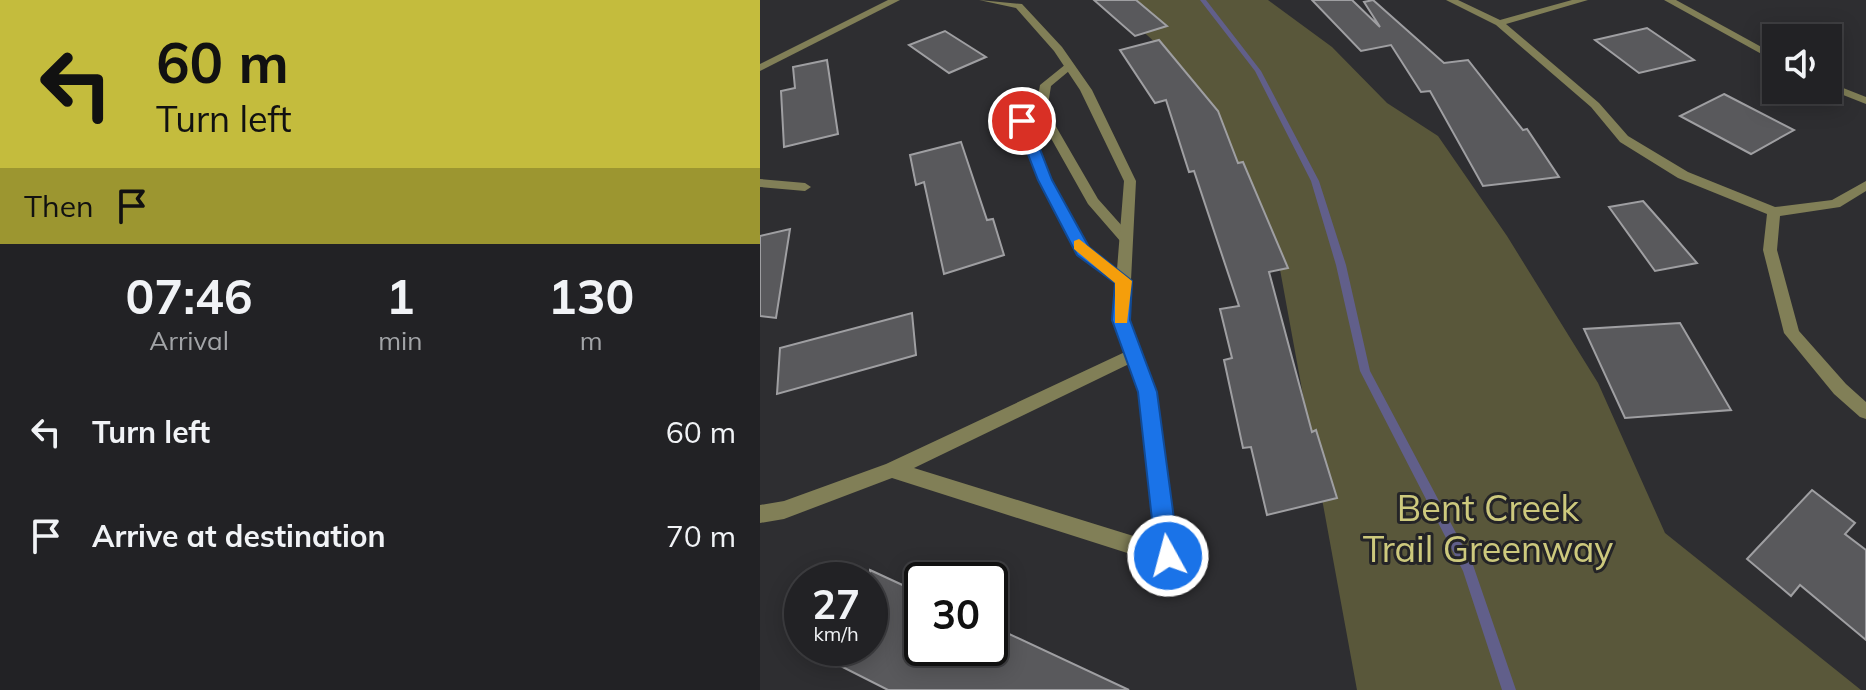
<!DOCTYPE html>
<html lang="en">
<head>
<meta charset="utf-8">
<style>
  body { margin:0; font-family:Mulish,sans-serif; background:#2a2a2d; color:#f1f3f6; height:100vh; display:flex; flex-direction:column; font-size:30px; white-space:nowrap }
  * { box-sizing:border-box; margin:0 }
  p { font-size:26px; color:#a2a4a7 }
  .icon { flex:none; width:44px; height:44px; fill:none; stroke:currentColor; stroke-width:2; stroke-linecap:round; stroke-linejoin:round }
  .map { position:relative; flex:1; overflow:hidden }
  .panel { display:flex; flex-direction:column; background:#222225; width:760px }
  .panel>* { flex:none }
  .hud { background:#c4bc3d; color:#111; overflow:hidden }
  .buttons { position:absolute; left:1002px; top:24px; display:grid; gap:16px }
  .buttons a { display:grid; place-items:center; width:80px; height:80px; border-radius:0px; background:#222225; box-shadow:0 4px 20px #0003,0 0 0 2px #3f3f42; font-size:40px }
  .speed { position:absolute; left:24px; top:562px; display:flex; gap:16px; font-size:40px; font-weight:700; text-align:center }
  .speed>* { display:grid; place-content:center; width:104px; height:104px; border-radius:50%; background:#222225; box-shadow:0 4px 20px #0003,0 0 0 2px #3f3f42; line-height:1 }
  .speed small { font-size:20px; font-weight:400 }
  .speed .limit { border:4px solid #111; border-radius:12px; background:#fff; color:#111 }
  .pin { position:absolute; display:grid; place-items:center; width:68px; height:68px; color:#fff; margin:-34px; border:4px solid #fff; border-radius:50%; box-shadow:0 2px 8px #0007 }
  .me { position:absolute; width:88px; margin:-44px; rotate:353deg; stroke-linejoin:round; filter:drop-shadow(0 0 6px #0008) }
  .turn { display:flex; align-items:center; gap:28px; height:168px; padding:0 24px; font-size:36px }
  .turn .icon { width:104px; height:104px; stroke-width:2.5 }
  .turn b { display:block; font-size:56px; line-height:68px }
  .then { display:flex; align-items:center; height:76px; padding:0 24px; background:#0003; gap:16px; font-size:30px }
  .eta { display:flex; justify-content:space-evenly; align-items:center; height:136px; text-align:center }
  .eta b { font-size:48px; font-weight:700; line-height:56px }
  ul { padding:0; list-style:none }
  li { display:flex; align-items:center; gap:24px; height:104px; padding:0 24px }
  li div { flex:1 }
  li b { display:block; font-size:30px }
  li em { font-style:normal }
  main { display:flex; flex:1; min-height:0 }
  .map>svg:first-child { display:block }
</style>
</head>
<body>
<main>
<section class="panel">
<div class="hud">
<div class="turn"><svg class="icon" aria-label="left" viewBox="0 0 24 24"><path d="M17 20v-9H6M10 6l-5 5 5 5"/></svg><div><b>60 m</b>Turn left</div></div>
<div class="then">Then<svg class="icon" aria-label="arrive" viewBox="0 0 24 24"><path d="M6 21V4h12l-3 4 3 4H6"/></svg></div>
</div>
<div class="eta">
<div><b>07:46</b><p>Arrival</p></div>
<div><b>1</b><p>min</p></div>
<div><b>130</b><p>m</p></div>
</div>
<ul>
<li><svg class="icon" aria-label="left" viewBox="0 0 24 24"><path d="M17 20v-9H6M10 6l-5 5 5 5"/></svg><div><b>Turn left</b></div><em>60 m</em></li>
<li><svg class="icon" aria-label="arrive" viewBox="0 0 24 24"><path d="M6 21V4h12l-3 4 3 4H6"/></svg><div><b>Arrive at destination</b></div><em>70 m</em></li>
</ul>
</section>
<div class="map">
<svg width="1106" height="690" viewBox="0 0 1106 690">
  <rect width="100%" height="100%" fill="#2e2e31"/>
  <path fill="#59573a" d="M349,0H508L572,47L627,103L678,136L747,236L838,383L905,533L1101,690H597L519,264L426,71Z"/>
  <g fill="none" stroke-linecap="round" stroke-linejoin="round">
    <path fill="#615f8a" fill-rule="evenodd" d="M440,0H446L501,71L559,181L586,265L610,371L713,565L756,690H742L703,571L600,371L576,265L551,181L495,71Z"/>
  </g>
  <g fill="#59595c" stroke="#9f9fa2" stroke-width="2">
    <path d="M334,0H376L407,26L375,36Z"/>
    <path d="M552,0H592L620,27L604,2L613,0L684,63L708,60L763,130L767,129L799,177L723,186L670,91L661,92L631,45L601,51Z"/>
    <path d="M887,28L934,60L879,73L835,40Z"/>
    <path d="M185,31L226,57L189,73L149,45Z"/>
    <path d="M399,40L458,111L478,163L483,162L528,268L509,272L552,432L556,430L577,498L507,515L491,447L483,448L464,360L472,358L460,309L479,306L434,171L429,172L406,100L395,103L360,50Z"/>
    <path d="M67,60L78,134L24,147L21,91L35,88L33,67Z"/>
    <path d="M964,94L1034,130L991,154L920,116Z"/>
    <path d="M201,142L227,220L233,219L244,255L184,274L164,182L156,185L150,155Z"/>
    <path d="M883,201L906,227L937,263L895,271L849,207Z"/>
    <path d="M30,229L16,318L0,316V236Z"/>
    <path d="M152,313L156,355L17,394L20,348Z"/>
    <path d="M920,323L971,410L865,418L824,329Z"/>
    <path d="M1052,490L1095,523L1085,534L1106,550V640L1040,585L1031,596L987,559Z"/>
    <path d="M110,570L162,594V648H230V625L369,690H128L45,648H110Z"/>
  </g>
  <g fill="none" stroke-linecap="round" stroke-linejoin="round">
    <path fill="#817f57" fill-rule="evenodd" d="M306,64L315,66L291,86L287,111L338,199L371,236L373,239L371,242H361L328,204L279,117L268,122L291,180L327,248L369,277L371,281L369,285L364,286L317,254L279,180L256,121L276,109L280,85Z"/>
    <g fill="#817f57" fill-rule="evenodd">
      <path d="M128,0H140L0,71V64Z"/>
      <path d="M219,0L262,4L302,47L332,90L376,181L369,320L396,392L418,556L415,563L408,566L132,478L24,519L0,523V505L24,501L126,464L365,352L353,320L364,181L320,90L294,51L256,8ZM369,364L380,392L396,543L154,468Z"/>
      <path d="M686,0H698L740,20L812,0H828L746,24L839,103L868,136L928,172L1015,207L1072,200L1106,181V191L1080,207L1020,216L1017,250L1039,331L1086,384L1106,402V419L1100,417L1074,394L1024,333L1003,250L1007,214L918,178L860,142L831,107L736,25Z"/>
      <path d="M904,0H916L1016,55V62Z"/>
      <path d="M1068,82L1106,97V104L1068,89Z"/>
      <path d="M0,179L45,183L51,187L45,191L0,187Z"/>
    </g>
  </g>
  <path fill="#1a73e8" stroke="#114b97" stroke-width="2" d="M262,117L269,121L292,180L329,247L372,281L370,320L397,392L419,556L416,563L408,567L400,563L396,556L378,392L352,320L355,283L317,255L278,180L255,121Z"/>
  <path fill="#f59e0b" d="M319,239L372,281L367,323H355V283L314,249V241Z"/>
  <g text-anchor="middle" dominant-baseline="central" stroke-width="6" stroke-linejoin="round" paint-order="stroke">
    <g font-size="36" fill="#cdc97d" stroke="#242427">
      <text x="728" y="507">Bent Creek<tspan x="728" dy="41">Trail Greenway</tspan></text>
    </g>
  </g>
</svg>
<div class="buttons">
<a><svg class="icon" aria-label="sound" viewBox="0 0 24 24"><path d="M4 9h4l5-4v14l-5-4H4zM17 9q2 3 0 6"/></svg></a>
</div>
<div class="speed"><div>27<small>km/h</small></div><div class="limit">30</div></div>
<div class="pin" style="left:262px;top:121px;background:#d93025"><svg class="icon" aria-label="arrive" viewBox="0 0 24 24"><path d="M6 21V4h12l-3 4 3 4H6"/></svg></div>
<svg class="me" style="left:408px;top:556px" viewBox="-20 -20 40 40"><circle r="17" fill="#1a73e8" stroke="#fff" stroke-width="3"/><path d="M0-11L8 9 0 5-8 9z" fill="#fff"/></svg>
</div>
</main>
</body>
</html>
